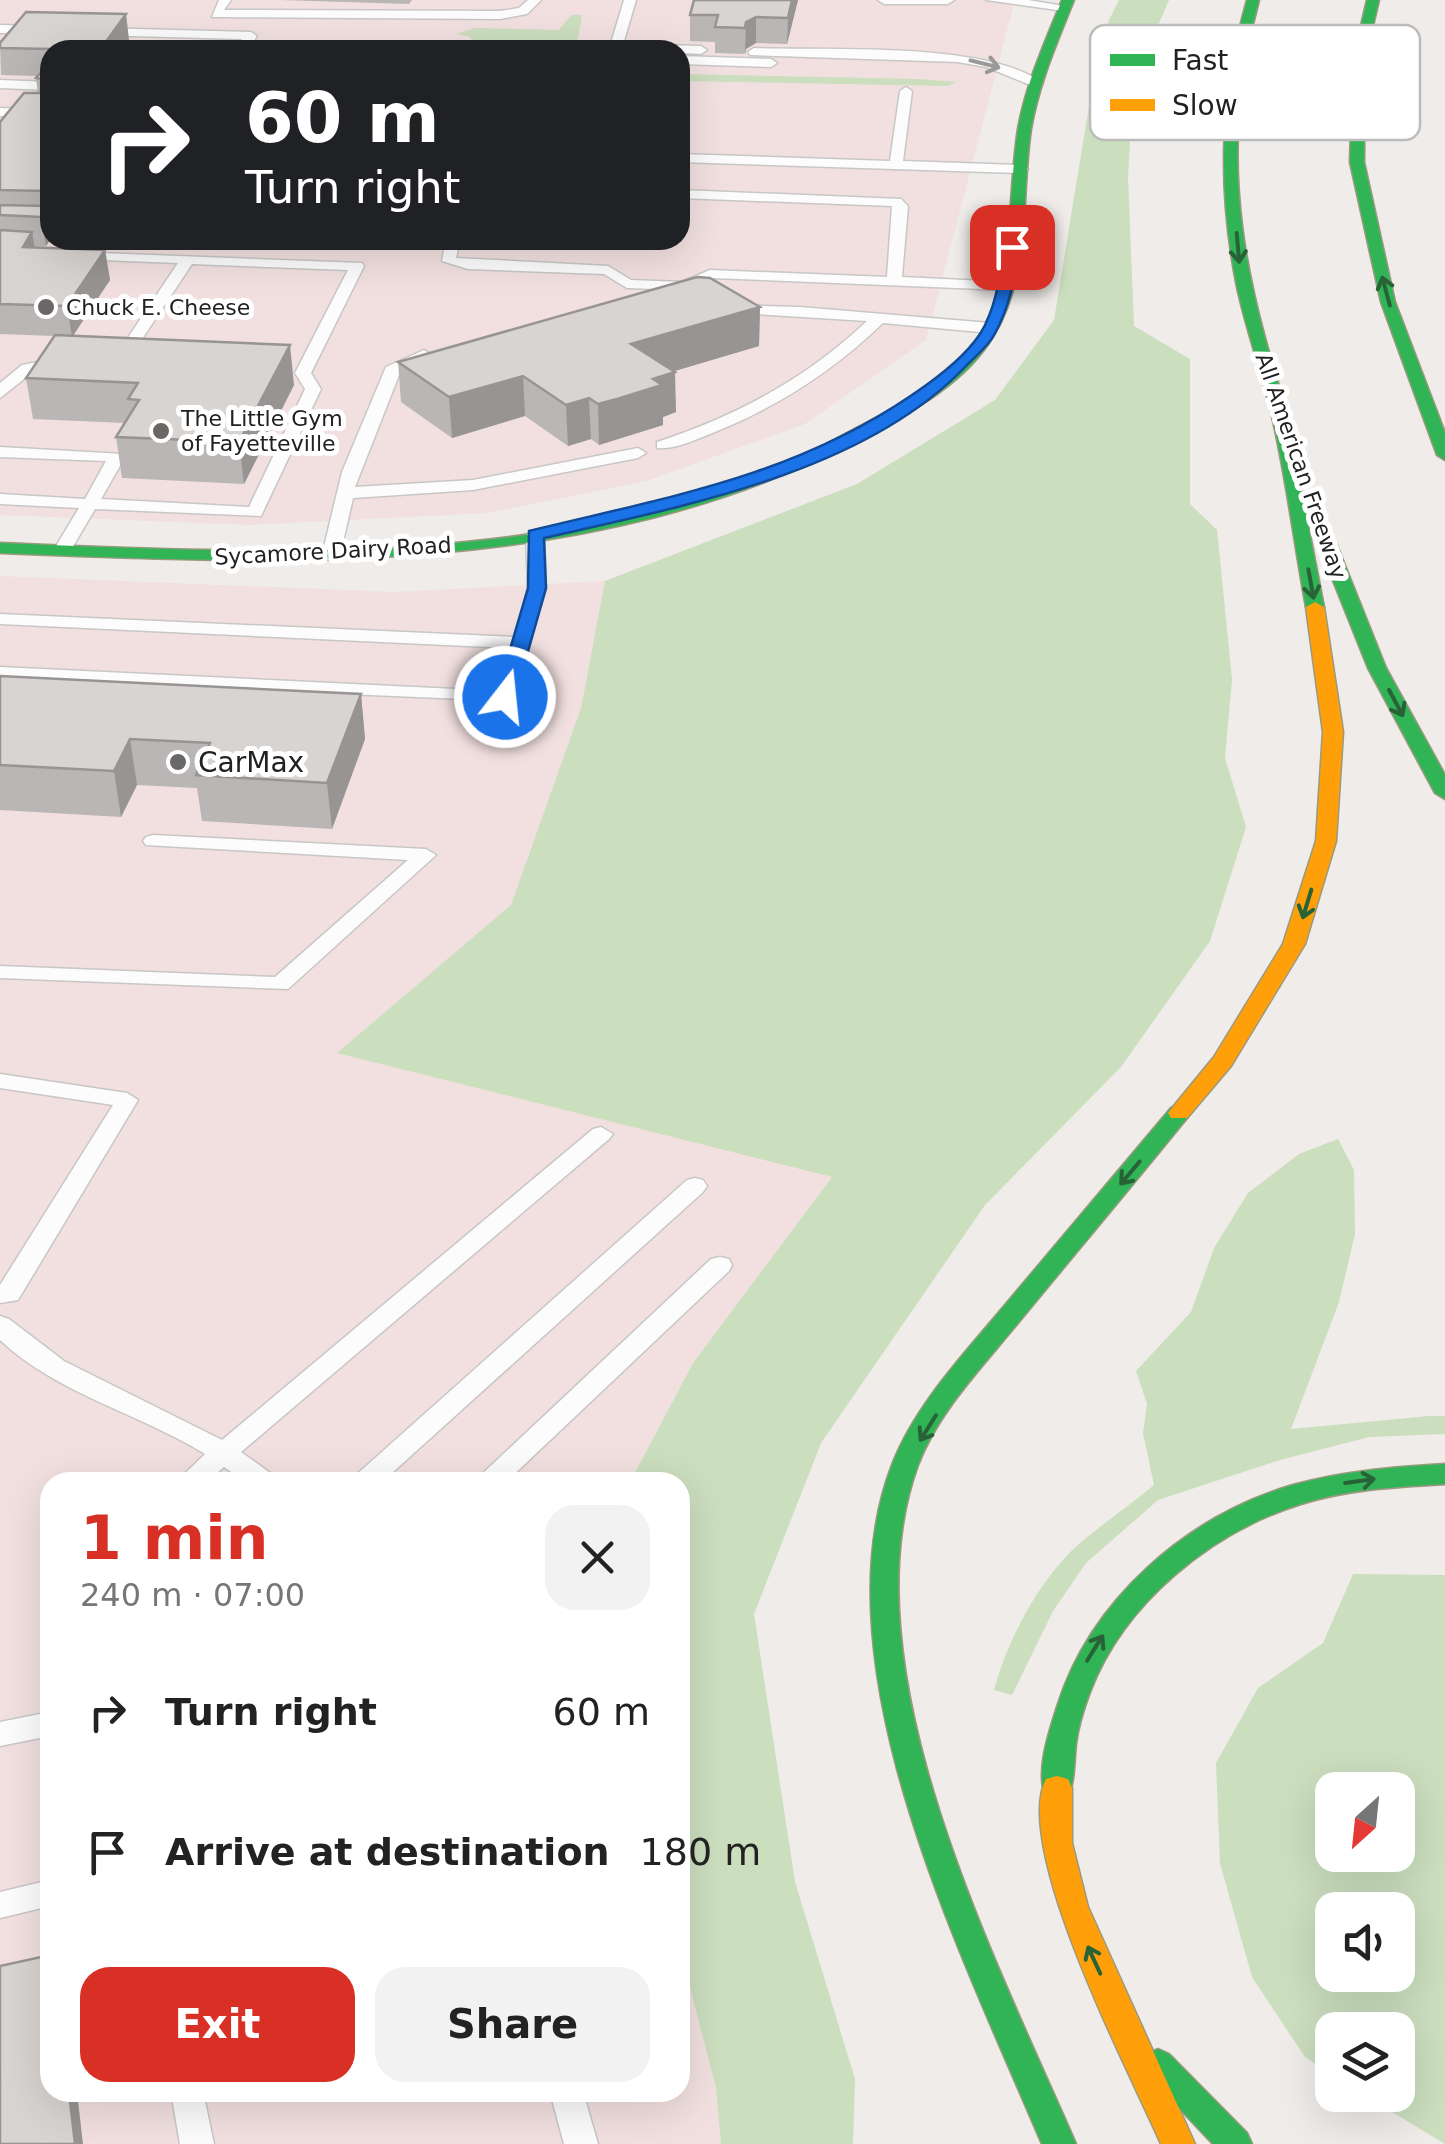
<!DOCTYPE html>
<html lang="en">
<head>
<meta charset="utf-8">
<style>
  body { margin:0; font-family:"DejaVu Sans",sans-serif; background:#f2f2f2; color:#222; height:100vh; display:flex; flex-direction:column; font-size:38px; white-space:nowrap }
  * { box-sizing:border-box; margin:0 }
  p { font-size:32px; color:#767676 }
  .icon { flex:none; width:55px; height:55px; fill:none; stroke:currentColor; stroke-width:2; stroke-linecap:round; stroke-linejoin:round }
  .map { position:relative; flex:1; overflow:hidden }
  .panel { position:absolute; left:40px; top:1472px; width:650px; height:630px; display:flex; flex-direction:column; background:#fff; border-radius:30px; box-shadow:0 10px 40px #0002 }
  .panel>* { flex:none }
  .banner { position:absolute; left:40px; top:40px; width:650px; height:210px; border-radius:30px; box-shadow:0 10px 40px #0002; background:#202124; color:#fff; overflow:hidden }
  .needle { width:65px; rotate:207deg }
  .tools { position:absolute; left:1315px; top:1772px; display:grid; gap:20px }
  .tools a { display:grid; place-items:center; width:100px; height:100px; border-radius:20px; background:#fff; box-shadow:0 10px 40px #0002; font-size:50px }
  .pin { position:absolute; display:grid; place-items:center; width:85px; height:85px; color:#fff; margin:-42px; border-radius:20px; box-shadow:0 5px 15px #0006 }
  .me { position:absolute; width:110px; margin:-55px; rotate:16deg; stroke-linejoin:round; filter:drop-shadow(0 0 8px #0008) }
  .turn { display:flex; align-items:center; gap:35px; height:210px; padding:0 40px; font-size:45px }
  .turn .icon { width:130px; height:130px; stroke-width:2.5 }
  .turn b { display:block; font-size:70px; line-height:85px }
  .round { display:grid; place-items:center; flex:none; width:105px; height:105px; border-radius:30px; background:#f2f2f2 }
  .headline { display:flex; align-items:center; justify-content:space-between; height:170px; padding:0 40px }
  h1 { font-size:60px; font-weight:800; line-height:75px; color:#d93025 }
  .button { display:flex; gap:20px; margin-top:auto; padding:20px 40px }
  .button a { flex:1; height:115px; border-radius:30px; background:#d93025; color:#fff; font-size:40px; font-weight:800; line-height:115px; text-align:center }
  .button a+a { background:#f2f2f2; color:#222 }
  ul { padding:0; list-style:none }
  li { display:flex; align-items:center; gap:30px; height:140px; padding:0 40px }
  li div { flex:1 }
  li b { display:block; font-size:38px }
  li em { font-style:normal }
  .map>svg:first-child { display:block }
</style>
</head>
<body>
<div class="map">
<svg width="1445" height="2144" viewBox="0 0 1445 2144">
  <rect width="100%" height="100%" fill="#efece9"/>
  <g fill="#f1e0df" fill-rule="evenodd">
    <path d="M0,0H1015L926,340L805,424L646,481L488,513L251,525L0,515ZM50,50H680V240H50Z"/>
    <path d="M0,576L394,592L605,581L581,708L511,905L338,1053L832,1177L693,1363L630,1482H50V2092H680V1949L716,2088L721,2144H0Z"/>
  </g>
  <g fill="#cbdebe" fill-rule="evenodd">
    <path d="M1119,0H1169L1133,84L1128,178L1134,326L1190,359V504L1217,530L1232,680L1225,758L1246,827L1210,941L1121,1067L985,1205L821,1443L754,1614L795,1882L855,2079L853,2144H721L716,2088L680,1949V1482H630L693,1363L832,1177L337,1053L511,905L581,708L605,581L857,484L995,400L1054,320L1089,106L1109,20Z"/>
    <path d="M571,15H582L576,50H479L470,37L457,34L475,28L559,30Z"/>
    <path d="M680,74L919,79L956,82L948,86L680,81Z"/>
    <path d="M1338,1139L1354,1170L1355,1234L1339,1302L1291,1429L1429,1416H1445V1434L1369,1437L1280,1460L1158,1500L1086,1563L1053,1611L1012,1695L994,1690C1008,1639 1039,1579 1080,1543C1104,1523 1130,1505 1154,1485L1143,1433L1147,1404L1136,1371L1191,1312L1214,1248L1248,1193L1299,1154Z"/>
    <path d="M1353,1574L1445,1575V2144L1364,2095H1398V2030H1332V2075L1305,2057L1252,1977L1220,1863L1216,1763L1258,1688L1323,1643ZM1332,1790H1398V1855H1332ZM1398,1910V1975H1332V1910Z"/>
  </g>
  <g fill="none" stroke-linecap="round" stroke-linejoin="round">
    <g stroke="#c8c7c5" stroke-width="3">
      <g id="lane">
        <path d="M219,0H231L224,10L500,11L519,8L528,0H541L527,14L500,19L212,17Z"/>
        <path d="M624,0H636L623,44L701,46L707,50L701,54L680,53V50H609Z"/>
        <path d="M878,0H954L948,4H884Z"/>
        <path d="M986,0H1028L1070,7L1064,11Z"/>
        <path d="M0,25L41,26L47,30L41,34L0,33Z"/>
        <path d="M98,28L251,32L257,36L247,50H235L242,39L94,35L92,32Z"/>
        <path d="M754,48C829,51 985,41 1043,83L1033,86L986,67L958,62L750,55L748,52Z"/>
        <path d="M680,56L771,59L777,63L771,67L680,64Z"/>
        <path d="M0,80L50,82V90L0,88Z"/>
        <path d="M906,87L912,91L903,161L1021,165L1028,169L1021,173L680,162V154L890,161L900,91Z"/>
        <path d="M0,108L50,110V118L0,116Z"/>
        <path d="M680,190L901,199L908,206L902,277L1006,282L1013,286L1006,290L712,278L684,290L627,288L604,274L468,269L442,261L446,240H460L456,258L608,266L631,280L682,282L710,270L887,277L892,206L680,198Z"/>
        <path d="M328,240H382C370,247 340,247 328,240Z"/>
        <path d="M73,252L362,263L364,266L311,373L321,389L261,516L95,509L68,555H56L53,551L79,508L0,504V494L85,499L106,461L0,457V447L123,454L125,457L101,499L249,507L305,389L295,373L348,270L192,264L124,366L119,368L111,363L178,263L78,259L73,258Z"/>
        <path d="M729,305L800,307L990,323L998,328L990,333L883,323C832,372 776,408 710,434C694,440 674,450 657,448V442C736,416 806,379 867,321L724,312L722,309Z"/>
        <path d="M424,350L432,355L429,358L401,370L355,487L473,480L638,448L646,453L638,458L473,490L353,498L340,555L331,560L325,559L322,555L342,472L386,367Z"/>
        <path d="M53,359L72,364L64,369L33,372L0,398V383L22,365Z"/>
        <path d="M535,530L544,535L546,589L512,701L0,679V667L497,691L510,648L0,624V614L514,637L528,589L526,535Z"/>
        <path d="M153,835L426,849L436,855L288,989L0,978V966L275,977L408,860L146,845L143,841L146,837Z"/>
        <path d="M0,1074L127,1093L138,1100L18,1300L0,1303V1285L113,1105L0,1088Z"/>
        <path d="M601,1127L613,1134L609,1139L241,1452L273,1475L277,1482H246L224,1467L206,1482H176L205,1454C139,1413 57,1394 0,1340V1316L9,1319L64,1361L222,1440L593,1129Z"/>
        <path d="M695,1178L703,1180L707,1186L703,1192L382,1482H352L356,1475L687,1180Z"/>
        <path d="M720,1257L729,1259L732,1265L729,1271L506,1482H477L481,1475L711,1259Z"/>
        <path d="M50,1712V1736L0,1746V1722Z"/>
        <path d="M50,1880V1906L0,1918V1892Z"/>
        <path d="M171,2092H203L214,2144H180Z"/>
        <path d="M550,2092H583L598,2144H564Z"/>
      </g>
    </g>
    <g stroke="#9a9a7f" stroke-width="3">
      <g id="fast">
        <path d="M1062,0H1074C1057,43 1039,83 1031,129C1021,197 1031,274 994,335C965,385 907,414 858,440C594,578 289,565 0,553V543C256,553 546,570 786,465C808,455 831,441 853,430C897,407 952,380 979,336C1016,274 1007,197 1018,129C1026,83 1045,43 1062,0Z"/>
        <path d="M1247,0H1259C1213,168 1247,293 1301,454L1295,458L1324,607L1315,612L1306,607C1294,543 1286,475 1271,412C1261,370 1246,329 1237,287C1217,188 1220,96 1247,0Z"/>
        <path d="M1367,0H1379L1365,60L1364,162L1395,302L1445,433V460L1437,455L1381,302L1350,162L1353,60Z"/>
        <path d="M1327,538L1336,543L1386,668L1445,775V799L1435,793L1368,668L1318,543Z"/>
        <path d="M1179,1106L1190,1113L1187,1118C1131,1187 1074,1255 1018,1323C983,1366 938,1412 918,1465C844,1666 996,1960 1076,2144H1042C964,1959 815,1664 892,1465C915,1405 965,1353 1005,1305C1060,1239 1116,1174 1171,1108Z"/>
        <path d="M1445,1464V1484C1397,1487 1347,1489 1301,1504C1211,1532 1124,1603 1090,1692C1084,1708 1078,1727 1076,1744C1074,1762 1075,1781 1068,1797L1057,1800L1046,1797C1035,1773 1049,1732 1057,1707C1090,1600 1187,1516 1293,1485C1343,1471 1394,1467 1445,1464Z"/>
        <path d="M1158,2049L1169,2054L1247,2133L1252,2144H1213L1147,2074L1142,2064L1147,2054Z"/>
      </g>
    </g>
    <g stroke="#9a9a7f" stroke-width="3">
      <g id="slow">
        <path d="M1315,602L1324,607L1343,732L1336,841L1305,944L1231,1066L1187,1118H1171L1168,1113L1214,1057L1283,944L1316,841L1323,732L1306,607Z"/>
        <path d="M1057,1776L1068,1779L1072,1788V1843L1088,1907L1195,2144H1161C1130,2072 1012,1849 1046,1779Z"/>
      </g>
    </g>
    <use href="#lane" fill="#fdfcfc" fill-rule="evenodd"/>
    <use href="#fast" fill="#30b455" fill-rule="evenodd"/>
    <use href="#slow" fill="#ff9f0a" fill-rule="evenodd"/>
  </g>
  <g fill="#bab6b5">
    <path d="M280,0H412L409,4Z"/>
    <path d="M694,0H798L787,44L756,43L746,49L745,54L715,53V42L690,41V15Z"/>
    <path d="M126,14L129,41L123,50H50V240L46,246H35V248L105,250L110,280L73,336L294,385L244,484L122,478L116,437L125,423L33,419L26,378L54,336L0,334V122L38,93L36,78L38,76L1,75L0,43Z"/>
    <path d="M760,307L759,346L674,371L676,412L663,417V425L599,445L591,439L568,446L525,416L452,438L401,402L398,362Z"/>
    <path d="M0,676L361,694L365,739L332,829L202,821L197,788L137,785L121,817L0,810Z"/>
  </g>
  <g fill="#979493">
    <path d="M792,0H798L787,44L788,18Z"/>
    <path d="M126,14L129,41L123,50H100Z"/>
    <path d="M756,17V43L746,49L745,54L746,22Z"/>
    <path d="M50,203V240L46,246L41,217Z"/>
    <path d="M32,232L37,261L23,247Z"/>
    <path d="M105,250L110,280L72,337L67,306Z"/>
    <path d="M760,307L759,346L631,384V344Z"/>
    <path d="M290,345L294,385L244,484L239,442Z"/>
    <path d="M675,372L676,412L663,417V425L599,445L598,404L653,379Z"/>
    <path d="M523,376L525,416L452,438L449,397Z"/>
    <path d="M589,398L591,439L568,446L566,405Z"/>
    <path d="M361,694L365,739L332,829L327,783Z"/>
    <path d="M130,739L137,785L121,817L114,771Z"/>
    <path d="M69,2092H77L83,2144H75Z"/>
  </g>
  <g fill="#d8d4d2" stroke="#979493" stroke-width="2.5">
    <path d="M694,0H792L788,18L756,17L746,22L745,28L715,27L718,15H690Z"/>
    <path d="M26,12L126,14L100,50L0,48V43Z"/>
    <path d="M50,62V203L41,217L0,215V205L45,206L49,195L45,191L0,190V122L24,93H48V80L36,78Z"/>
    <path d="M0,230L32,232L23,247L105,250L67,306L0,304Z"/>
    <path d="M697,277L710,278L760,307L631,344L675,372L653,379L662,385L617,399L598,404L589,398L566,405L523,376L449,397L398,362Z"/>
    <path d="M55,335L290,345L239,442L116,437L139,400L128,399L138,383L26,378Z"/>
    <path d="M0,676L361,694L327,783L196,775L210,743L130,739L114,771L0,765Z"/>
    <path d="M50,1955V2092H69L75,2144H0V1966Z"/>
  </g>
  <defs><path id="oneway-shaft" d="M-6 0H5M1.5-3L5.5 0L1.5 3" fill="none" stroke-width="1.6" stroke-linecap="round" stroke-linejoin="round" transform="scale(2.5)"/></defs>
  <use stroke="#9a9999" href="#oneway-shaft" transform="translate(985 64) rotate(14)"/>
  <g stroke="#286338">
    <use href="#oneway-shaft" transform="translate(1238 248) rotate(85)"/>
    <use href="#oneway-shaft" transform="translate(1386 291) rotate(-105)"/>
    <use href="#oneway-shaft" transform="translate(1311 584) rotate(80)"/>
    <use href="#oneway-shaft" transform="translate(1396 703) rotate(62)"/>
    <use href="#oneway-shaft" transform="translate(1307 904) rotate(107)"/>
    <use href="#oneway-shaft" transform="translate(1130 1173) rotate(130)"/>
    <use href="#oneway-shaft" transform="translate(928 1428) rotate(122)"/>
    <use href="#oneway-shaft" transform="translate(1360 1481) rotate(-8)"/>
    <use href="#oneway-shaft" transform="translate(1095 1648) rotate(-58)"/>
    <use href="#oneway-shaft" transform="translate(1094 1960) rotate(-115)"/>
  </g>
  <path fill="#1a73e8" stroke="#114b97" stroke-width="2.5" d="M1012,242L1019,247C1015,277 1010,307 994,335C988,347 973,358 964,368C863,473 680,507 544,538L546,588L515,697L505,702L499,701L496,697L528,588L529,531C667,497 792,477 912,395C936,379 964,358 980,334C996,309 1000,276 1004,247Z"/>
  <g fill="#696867" stroke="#fff" stroke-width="4">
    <circle cx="46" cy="307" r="10"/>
    <circle cx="161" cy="431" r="10"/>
    <circle cx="178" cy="762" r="10"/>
  </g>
  <g text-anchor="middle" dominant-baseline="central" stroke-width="10" stroke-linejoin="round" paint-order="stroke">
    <g font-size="22" fill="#212121" stroke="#fff" text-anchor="start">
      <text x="66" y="307">Chuck E. Cheese</text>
      <text x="181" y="418">The Little Gym<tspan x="181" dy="25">of Fayetteville</tspan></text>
    </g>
    <g font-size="22" fill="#212121" stroke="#fff">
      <text transform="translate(1301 466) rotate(71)">All American Freeway</text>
      <text transform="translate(333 551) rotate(-3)">Sycamore Dairy Road</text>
    </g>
    <g font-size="28" fill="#212121" stroke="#fff" text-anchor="start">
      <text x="198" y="762">CarMax</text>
    </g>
  </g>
  <rect x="1090" y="25" width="330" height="115" rx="15" fill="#fff" stroke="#bcbcbc" stroke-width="2.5"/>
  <rect x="1110" y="54" width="45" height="12" fill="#30b455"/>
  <rect x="1110" y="99" width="45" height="12" fill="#ff9f0a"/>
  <g font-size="28" fill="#212121">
    <text x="1172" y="70">Fast</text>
    <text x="1172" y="115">Slow</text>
  </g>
</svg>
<div class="tools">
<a><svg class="needle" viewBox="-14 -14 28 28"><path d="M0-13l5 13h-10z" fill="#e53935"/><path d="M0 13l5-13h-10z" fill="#767676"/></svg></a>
<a><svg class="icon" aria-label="sound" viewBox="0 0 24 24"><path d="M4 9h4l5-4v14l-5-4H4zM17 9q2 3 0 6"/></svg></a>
<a><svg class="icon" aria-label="layers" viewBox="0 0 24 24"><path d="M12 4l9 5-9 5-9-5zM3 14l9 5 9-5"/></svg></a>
</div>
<div class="pin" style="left:1012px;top:247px;background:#d93025"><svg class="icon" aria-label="arrive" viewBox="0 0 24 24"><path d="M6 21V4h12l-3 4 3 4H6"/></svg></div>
<svg class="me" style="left:505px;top:697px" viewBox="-20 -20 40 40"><circle r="17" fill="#1a73e8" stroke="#fff" stroke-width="3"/><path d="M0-11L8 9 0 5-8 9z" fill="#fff"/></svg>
<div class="banner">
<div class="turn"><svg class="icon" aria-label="right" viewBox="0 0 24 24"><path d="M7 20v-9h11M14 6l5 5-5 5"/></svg><div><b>60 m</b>Turn right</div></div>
</div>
<section class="panel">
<div class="headline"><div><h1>1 min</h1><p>240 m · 07:00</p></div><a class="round"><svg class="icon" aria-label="close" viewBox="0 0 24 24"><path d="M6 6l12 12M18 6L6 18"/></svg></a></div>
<ul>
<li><svg class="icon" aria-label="right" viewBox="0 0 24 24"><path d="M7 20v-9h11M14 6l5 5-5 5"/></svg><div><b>Turn right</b></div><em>60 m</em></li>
<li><svg class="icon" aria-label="arrive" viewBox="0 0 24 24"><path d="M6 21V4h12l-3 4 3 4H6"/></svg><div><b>Arrive at destination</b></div><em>180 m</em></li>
</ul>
<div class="button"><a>Exit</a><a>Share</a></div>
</section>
</div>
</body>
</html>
